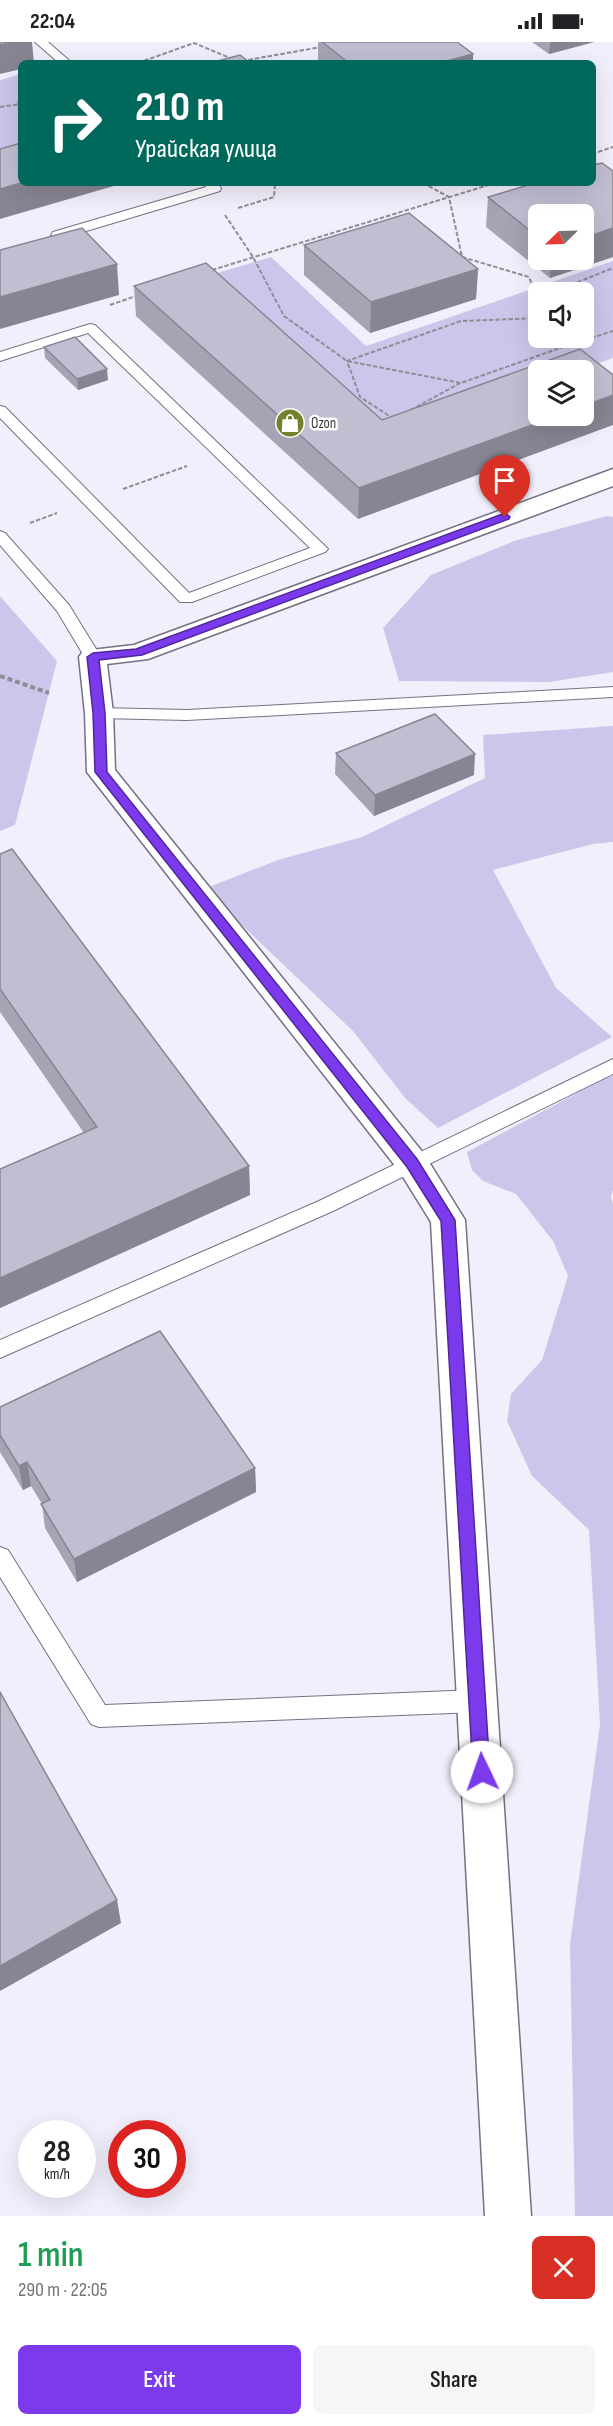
<!DOCTYPE html>
<html lang="en">
<head>
<meta charset="utf-8">
<style>
  body { margin:0; font-family:"Sofia Sans Condensed",sans-serif; background:#f6f6f6; color:#202124; height:100vh; display:flex; flex-direction:column; font-size:22px; white-space:nowrap }
  * { box-sizing:border-box; margin:0 }
  p { font-size:20px; color:#757577 }
  .icon { flex:none; width:33px; height:33px; fill:none; stroke:currentColor; stroke-width:2; stroke-linecap:round; stroke-linejoin:round }
  .map { position:relative; height:2174px; overflow:hidden }
  .sheet { display:flex; flex-direction:column; background:#fff; flex:1 }
  .sheet>* { flex:none }
  .top-card { position:absolute; left:18px; top:18px; width:578px; height:126px; border-radius:9px; box-shadow:0 6px 24px #0002; background:#00695c; color:#fff; overflow:hidden }
  .needle { width:39px; rotate:247deg }
  .buttons { position:absolute; left:528px; top:162px; display:grid; gap:12px }
  .buttons a { display:grid; place-items:center; width:66px; height:66px; border-radius:9px; background:#fff; box-shadow:0 6px 24px #0002; font-size:30px }
  .speed { position:absolute; left:18px; top:2078px; display:flex; gap:12px; font-size:30px; font-weight:700; text-align:center }
  .speed>* { display:grid; place-content:center; width:78px; height:78px; border-radius:50%; background:#fff; box-shadow:0 6px 24px #0002; line-height:1 }
  .speed small { font-size:15px; font-weight:400 }
  .speed .limit { border:9px solid #d22; background:#fff; color:#111 }
  .pin { position:absolute; display:grid; place-items:center; width:51px; height:51px; color:#fff; margin:-62px -26px; border-radius:50% 50% 50% 0; rotate:-45deg; box-shadow:0 0 6px #0007 }
  .pin .icon { rotate:45deg }
  .me { position:absolute; width:66px; margin:-33px; rotate:357deg; stroke-linejoin:round; filter:drop-shadow(0 0 4px #0008) }
  .turn { display:flex; align-items:center; gap:21px; height:126px; padding:0 18px; font-size:27px }
  .turn .icon { width:78px; height:78px; stroke-width:2.5 }
  .turn b { display:block; font-size:42px; line-height:51px }
  .round { display:grid; place-items:center; flex:none; width:63px; height:63px; border-radius:9px; background:#f6f6f6 }
  .headline { display:flex; align-items:center; justify-content:space-between; height:102px; padding:0 18px }
  h1 { font-size:36px; font-weight:600; line-height:45px; color:#1e9e55 }
  .action { display:flex; gap:12px; margin-top:auto; padding:12px 18px }
  .action a { flex:1; height:69px; border-radius:9px; background:#7c3aed; color:#fff; font-size:24px; font-weight:600; line-height:69px; text-align:center }
  .action a+a { background:#f6f6f6; color:#202124 }
  .status { display:flex; justify-content:space-between; align-items:center; height:42px; padding:0 30px; background:#fff; direction:ltr }
  .status svg { height:16px; fill:currentColor }
  .map>svg:first-child { display:block }
</style>
</head>
<body>
<div class="status"><b>22:04</b><svg viewBox="0 0 49 12"><path d="M0 12V9h3v3zM5 12V6h3v6zM10 12V3h3v9zM15 12V0h3v12zM26 1h20v11H26zM47 4h2v5h-2z"/></svg></div>
<div class="map">
<svg width="613" height="2174" viewBox="0 0 613 2174">
  <rect width="100%" height="100%" fill="#f1effc"/>
  <g fill="#cec6ea" fill-rule="evenodd">
    <path d="M21,32V128L0,134V38Z"/>
    <path d="M271,215L366,304L613,219V316L579,328H538L380,402L200,236ZM538,250H584V296H538Z"/>
    <path d="M607,474L613,475V630L549,640L399,639L383,586L431,533L514,499Z"/>
    <path d="M0,554L57,619L15,783L0,789Z"/>
    <path d="M613,684V800L593,802L493,828L556,946L612,995L438,1086L405,1056L353,989L204,847L278,818L362,795L485,736L483,693Z"/>
    <path d="M613,1034V1148L611,1155L613,1162V2174H575L570,1902L600,1682L589,1488L532,1434L507,1379L511,1352L542,1318L568,1234L553,1199L516,1152L483,1139L472,1128L467,1110L605,1036Z"/>
  </g>
  <g fill="none" stroke-linecap="round" stroke-linejoin="round">
    <g stroke="#757183" stroke-width="2">
      <g id="lane">
        <path d="M35,0H48L72,21H59Z"/>
        <path d="M203,141H217L221,146L220,149L63,196L58,197L51,193L53,190L206,145Z"/>
        <path d="M90,282L95,283L325,504L328,507L325,510L192,560H180L0,376V364L5,365L189,551L310,506L88,291L0,319V310Z"/>
        <path d="M0,489L5,491L69,563L101,615L99,619H87L57,569L0,503Z"/>
        <path d="M613,645V655L187,678L99,676L93,675L91,671L93,667L99,666L187,668Z"/>
        <path d="M613,1017V1032L333,1169L0,1316V1298L319,1159Z"/>
        <path d="M0,1505L8,1508L105,1663L477,1648L485,1651L489,1659L485,1667L477,1670L99,1685L91,1682L0,1535Z"/>
      </g>
    </g>
    <g stroke="#757183" stroke-width="3">
      <path id="street" d="M613,427V444L148,617L107,622L113,671L115,728L424,1112L465,1178L531,2174H485L431,1180L400,1130L87,730L85,671L79,615L83,609L134,603Z"/>
    </g>
    <g stroke="#8f8d98" stroke-width="2" stroke-dasharray="4.5 2" stroke-linecap="butt">
      <path d="M242,19L321,5"/>
      <path d="M138,21L194,1L235,18"/>
      <path d="M0,65L21,62"/>
      <path d="M592,112L613,105"/>
      <path d="M423,141L449,155L462,215L529,235L538,257"/>
      <path d="M238,166L274,155L275,141"/>
      <path d="M225,173L253,215L284,274L347,319L461,341L560,306L555,296"/>
      <path d="M212,228L495,141"/>
      <path d="M553,250L613,226"/>
      <path d="M110,263L139,253"/>
      <path d="M560,306L613,289"/>
      <path d="M411,368L460,341"/>
      <path d="M394,377L360,355L347,319L461,279L538,276"/>
      <path d="M123,447L187,424"/>
      <path d="M30,481L57,471"/>
    </g>
    <path stroke="#8f8d98" stroke-width="4" stroke-dasharray="5 3" stroke-linecap="butt" d="M0,634L49,651"/>
    <use href="#lane" fill="#fff" fill-rule="evenodd"/>
    <use href="#street" fill="#fff" fill-rule="evenodd"/>
  </g>
  <g fill="#a7a3b5" fill-rule="evenodd">
    <path d="M318,0H457L473,21H318Z"/>
    <path d="M532,0H594L549,12Z"/>
    <path d="M21,58V73L18,70L17,59Z"/>
    <path d="M613,129V215L550,236L486,185L488,155ZM538,172L584,218H538Z"/>
    <path d="M304,203L478,227L476,257L370,291L304,233Z"/>
    <path d="M134,244L382,378L358,477L136,274Z"/>
    <path d="M44,305L108,338L78,348L45,316Z"/>
    <path d="M336,711L474,733L374,774L335,732Z"/>
    <path d="M0,812L249,1124L250,1153L0,1266V1127L84,1091L0,970Z"/>
    <path d="M0,1365L255,1426L256,1450L77,1540L45,1486L42,1462L31,1444L23,1448L0,1410Z"/>
  </g>
  <g fill="#888593">
    <path d="M11,0H32L34,21H21V27L0,32V3Z"/>
    <path d="M550,0H594L549,12Z"/>
    <path d="M473,12V21H439Z"/>
    <path d="M21,141H124L0,177V147Z"/>
    <path d="M613,186V215L550,236L551,218H584V196Z"/>
    <path d="M117,222L119,253L0,287V255Z"/>
    <path d="M478,227L476,257L370,291L371,260Z"/>
    <path d="M107,327L108,338L78,348L77,337Z"/>
    <path d="M613,353V383L358,477L359,446L557,374H584V364Z"/>
    <path d="M475,712L474,733L374,774L375,753Z"/>
    <path d="M249,1124L250,1153L0,1266V1236Z"/>
    <path d="M27,1420L31,1444L23,1448L19,1424Z"/>
    <path d="M255,1426L256,1450L77,1540L74,1517Z"/>
    <path d="M117,1858L121,1881L0,1949V1924Z"/>
  </g>
  <g fill="#c2bed2" stroke="#888593" stroke-width="1.5">
    <path d="M0,0H11L0,3Z"/>
    <path d="M322,0H457L473,12L439,21H349Z"/>
    <path d="M240,13L250,21H210Z"/>
    <path d="M21,101V141L0,147V107Z"/>
    <path d="M602,121L613,129V186L584,196V172H538V195L488,155L535,141H592V123Z"/>
    <path d="M409,171L478,227L371,260L304,203Z"/>
    <path d="M82,186L117,222L0,255V208Z"/>
    <path d="M206,221L382,378L580,307L613,333V353L584,364V328H538V374H557L359,446L134,244Z"/>
    <path d="M75,295L107,327L77,337L44,305Z"/>
    <path d="M435,672L475,712L375,753L336,711Z"/>
    <path d="M12,807L249,1124L0,1236V1127L97,1085L0,947V812Z"/>
    <path d="M160,1289L255,1426L74,1517L41,1462L50,1458L27,1420L19,1424L0,1393V1365Z"/>
    <path d="M0,1650L117,1858L0,1924Z"/>
  </g>
  <path fill="#7c3aed" stroke="#51269a" stroke-width="1.5" d="M505,471L510,475L509,477L142,613L99,618L105,671L107,730L417,1117L455,1178L490,1730L487,1735L482,1737L476,1735L473,1730L441,1179L407,1125L95,730L93,671L87,615L93,611L136,607Z"/>
  <defs>
    <g id="shop-disc" transform="scale(1.5)"><circle r="9.5" fill="#77812d" stroke="#fff"/><path d="M-5-2.5h2.3a2.7 3.5 0 0 1 5.4 0H5L5.5 6h-11ZM-1.5-2.5h3a1.5 2.3 0 0 0-3 0Z" fill="#fff"/></g>
  </defs>
  <g fill-rule="evenodd">
    <use href="#shop-disc" x="290" y="381"/>
  </g>
  <g text-anchor="middle" dominant-baseline="central" stroke-width="5" stroke-linejoin="round" paint-order="stroke">
    <g font-size="15" fill="#3b3942" stroke="#fff" text-anchor="start">
      <text x="311" y="381">Ozon</text>
    </g>
  </g>
</svg>
<div class="buttons">
<a><svg class="needle" viewBox="-14 -14 28 28"><path d="M0-13l5 13h-10z" fill="#e53935"/><path d="M0 13l5-13h-10z" fill="#757577"/></svg></a>
<a><svg class="icon" aria-label="sound" viewBox="0 0 24 24"><path d="M4 9h4l5-4v14l-5-4H4zM17 9q2 3 0 6"/></svg></a>
<a><svg class="icon" aria-label="layers" viewBox="0 0 24 24"><path d="M12 4l9 5-9 5-9-5zM3 14l9 5 9-5"/></svg></a>
</div>
<div class="speed"><div>28<small>km/h</small></div><div class="limit">30</div></div>
<div class="pin" style="left:505px;top:475px;background:#d93025"><svg class="icon" aria-label="arrive" viewBox="0 0 24 24"><path d="M6 21V4h12l-3 4 3 4H6"/></svg></div>
<svg class="me" style="left:482px;top:1730px" viewBox="-20 -20 40 40"><circle r="19" fill="#fff"/><path d="M0-13L10 11 0 6-10 11z" fill="#7c3aed"/></svg>
<div class="top-card">
<div class="turn"><svg class="icon" aria-label="right" viewBox="0 0 24 24"><path d="M7 20v-9h11M14 6l5 5-5 5"/></svg><div><b>210 m</b>Урайская улица</div></div>
</div>
</div>
<section class="sheet">
<div class="headline"><div><h1>1 min</h1><p>290 m · 22:05</p></div><a class="round" style="background:#d93025;color:#fff"><svg class="icon" aria-label="close" viewBox="0 0 24 24"><path d="M6 6l12 12M18 6L6 18"/></svg></a></div>
<div class="action"><a>Exit</a><a>Share</a></div>
</section>
</body>
</html>
